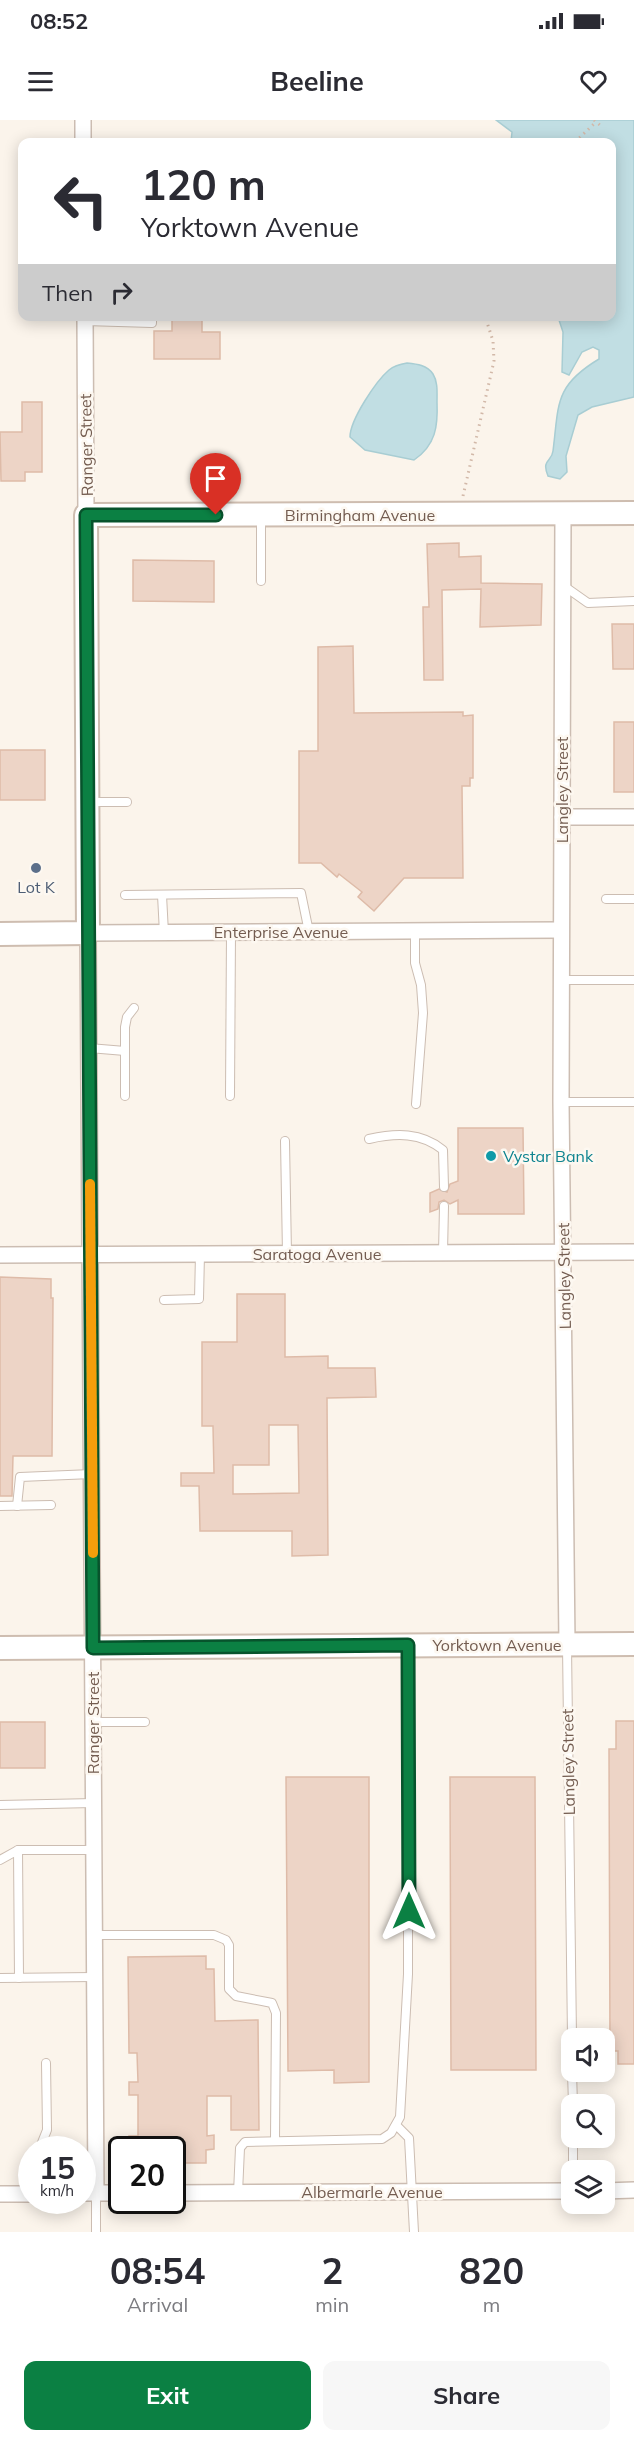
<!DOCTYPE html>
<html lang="en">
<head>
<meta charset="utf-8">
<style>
  body { margin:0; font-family:Mulish,sans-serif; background:#f7f7f7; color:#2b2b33; height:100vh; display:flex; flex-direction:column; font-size:22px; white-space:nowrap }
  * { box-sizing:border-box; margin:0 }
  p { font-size:20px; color:#7c7c81 }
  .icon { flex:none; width:33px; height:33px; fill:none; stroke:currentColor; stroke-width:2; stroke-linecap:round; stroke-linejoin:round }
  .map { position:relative; height:2112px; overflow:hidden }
  .sheet { display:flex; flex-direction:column; background:#fff; flex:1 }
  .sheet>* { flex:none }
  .hud { position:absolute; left:18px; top:18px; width:598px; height:183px; border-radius:12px; box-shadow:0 3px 15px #0003; background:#fff; color:#2b2b33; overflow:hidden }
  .controls { position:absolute; left:561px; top:1908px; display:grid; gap:12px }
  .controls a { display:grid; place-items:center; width:54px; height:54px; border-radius:12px; background:#fff; box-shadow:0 3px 15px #0003; font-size:30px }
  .speed { position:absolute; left:18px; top:2016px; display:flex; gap:12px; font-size:30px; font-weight:700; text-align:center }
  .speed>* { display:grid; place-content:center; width:78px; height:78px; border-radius:50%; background:#fff; box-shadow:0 3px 15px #0003; line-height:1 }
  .speed small { font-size:15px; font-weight:400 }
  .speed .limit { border:3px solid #111; border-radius:9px; background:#fff; color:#111 }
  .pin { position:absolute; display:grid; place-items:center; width:51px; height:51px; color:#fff; margin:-62px -26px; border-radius:50% 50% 50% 0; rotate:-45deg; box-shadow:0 0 6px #0007 }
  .pin .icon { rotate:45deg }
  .me { position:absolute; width:66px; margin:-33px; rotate:0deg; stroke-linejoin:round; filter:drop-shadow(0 0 4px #0008) }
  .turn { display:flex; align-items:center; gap:21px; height:126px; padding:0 24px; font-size:27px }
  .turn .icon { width:78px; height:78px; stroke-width:2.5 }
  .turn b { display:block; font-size:42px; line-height:51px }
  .then { display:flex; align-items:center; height:57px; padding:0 24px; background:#0003; gap:12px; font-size:22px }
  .eta { display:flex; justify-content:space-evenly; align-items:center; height:102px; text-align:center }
  .eta b { font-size:36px; font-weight:700; line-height:42px }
  .primary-button { display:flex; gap:12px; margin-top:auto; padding:12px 24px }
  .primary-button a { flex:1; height:69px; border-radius:12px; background:#0b8043; color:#fff; font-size:24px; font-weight:700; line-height:69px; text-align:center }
  .primary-button a+a { background:#f7f7f7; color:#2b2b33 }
  .status { display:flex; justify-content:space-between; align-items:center; height:42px; padding:0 30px; background:#fff; direction:ltr }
  .status svg { height:16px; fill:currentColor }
  header { display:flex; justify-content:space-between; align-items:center; height:78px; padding:0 24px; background:#fff; font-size:27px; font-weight:700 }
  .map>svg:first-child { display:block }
</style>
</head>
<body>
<div class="status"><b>08:52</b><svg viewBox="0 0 49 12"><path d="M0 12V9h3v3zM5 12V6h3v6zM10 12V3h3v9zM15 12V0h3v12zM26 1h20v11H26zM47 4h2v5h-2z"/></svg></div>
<header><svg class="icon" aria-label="menu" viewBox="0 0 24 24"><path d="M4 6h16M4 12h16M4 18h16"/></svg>Beeline<svg class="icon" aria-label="heart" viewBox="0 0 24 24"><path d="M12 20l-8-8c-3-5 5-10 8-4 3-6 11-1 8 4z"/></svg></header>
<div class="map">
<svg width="634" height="2112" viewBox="0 0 634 2112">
  <rect width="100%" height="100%" fill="#fbf4eb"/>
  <g fill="#c1dee3" stroke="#a8cdd3" stroke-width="1.5">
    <path d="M496,0H634V277L592,287L578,295L566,336L567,352L560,359L548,356C541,339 552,342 553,331C559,284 554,266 599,239V230L593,227L582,232L569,255L562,252L563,212L558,197L612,196V22H511L512,12Z"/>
    <path d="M407,243C417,244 427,245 433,254C438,262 437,272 437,282C438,306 436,325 414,340L365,330L350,317C350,300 376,261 389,250C395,245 401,244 407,243Z"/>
  </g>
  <g fill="#edd4c6" stroke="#debba8" stroke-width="1.5" fill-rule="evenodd">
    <path d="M172,196H202V212H220V239H154V211H172Z"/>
    <path d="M22,282H42V352H25V361H1L0,312H22Z"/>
    <path d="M459,423V437L481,436V463L542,464L541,505L480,507L481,469L442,470L443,560H424L423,487H429L427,424Z"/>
    <path d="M133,440L214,441V482L133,481Z"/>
    <path d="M612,504H634V549H613Z"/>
    <path d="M353,526L354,593L463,592V596L473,595V658H470V666H462L463,758H404L374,791L358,777L362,772L339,754L337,757L321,743H299V631H318V527Z"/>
    <rect x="614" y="602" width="20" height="70"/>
    <rect x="0" y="630" width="45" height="50"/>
    <path d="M458,1008H523L524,1094H458V1080L450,1084L444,1080L439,1082L438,1089L430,1092V1073L439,1069L447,1072L450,1064L458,1061Z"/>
    <path d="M0,1157L51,1159V1178H53L52,1336H13L12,1376H0Z"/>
    <path d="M237,1174H285V1237L328,1236V1248H375L376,1277L327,1278L328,1435L292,1436V1411H200L199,1366H181V1353H214L213,1306H202V1222H237ZM269,1305H298L299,1373L233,1374V1345H269Z"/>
    <path d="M616,1601H634V1944H618V1931H610L609,1629H616Z"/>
    <rect x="0" y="1602" width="45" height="46"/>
    <path d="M286,1657H369V1962L334,1963V1950L288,1951Z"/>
    <path d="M450,1657H535L536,1950H451Z"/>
    <path d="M206,1836V1849H214L215,1901L258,1900L259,2010H231V1976H207V2016L214,2015V2029L206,2030V2043H172V2030H129V2016H138V1975H129V1962H138L137,1933H129L128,1837Z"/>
  </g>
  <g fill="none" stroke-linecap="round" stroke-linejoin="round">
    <g stroke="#ccbdb2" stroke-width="10">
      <g id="lane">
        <path d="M85,201L152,203V196"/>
        <path d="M261,461V397"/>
        <path d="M564,466L588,483L634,481"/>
        <path d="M91,682H127"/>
        <path d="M125,775L301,773L309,812"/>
        <path d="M162,775L164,813"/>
        <path d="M606,779H634"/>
        <path d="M415,811V843L421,865L423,893L416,984"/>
        <path d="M561,860H634"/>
        <path d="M89,928L125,931"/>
        <path d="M125,976V907L127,897L134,888"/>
        <path d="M230,976L231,812"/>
        <path d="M561,982H634"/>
        <path d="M369,1019C396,1013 421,1012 443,1030L444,1067"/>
        <path d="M285,1021L287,1134"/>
        <path d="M443,1133L444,1086"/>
        <path d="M164,1180L199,1179L200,1134"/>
        <path d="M0,1386L51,1385"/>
        <path d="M17,1386L20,1357L92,1354"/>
        <path d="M567,1526L572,1918"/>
        <path d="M94,1602H145"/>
        <path d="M0,1685L94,1683"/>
        <path d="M18,1730L19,1858"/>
        <path d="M0,1740L18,1730H94"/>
        <path d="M94,1815H214L226,1820L229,1825V1869L236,1876L272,1883L276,1893L275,2020"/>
        <path d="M0,1858L94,1857"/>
        <path d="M572,1952L573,1984"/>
        <path d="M396,2005L409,2018L414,2112"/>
        <path d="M573,2018V2050"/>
        <path d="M39,2030L47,2010L46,1943"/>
        <path d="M238,2073L240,2028L245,2022L382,2019L391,2013L400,1997L408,1854V1527"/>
        <path d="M96,2112V2073"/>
      </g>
    </g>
    <g stroke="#ccbdb2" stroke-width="18">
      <g id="street">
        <path d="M83,0V22"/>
        <path d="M85,196L86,395"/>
        <path d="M563,393L561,982L567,1524"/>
        <path d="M562,697H634"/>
        <path d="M0,1135L634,1132"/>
        <path d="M604,2071L634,2070"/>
        <path d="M82,2073H122"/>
        <path d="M96,2073L88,813L561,810"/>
        <path d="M172,2073L572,2071"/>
        <path d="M0,2074H32"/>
      </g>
    </g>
    <g stroke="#cebdb0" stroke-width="26">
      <g id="secondary">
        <path d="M0,814L88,813L86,395L634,393"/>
        <path d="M0,1528L634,1524"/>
      </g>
    </g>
    <g stroke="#d2b8a8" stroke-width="3" stroke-dasharray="1.5 4.5" stroke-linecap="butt">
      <path d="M594,0L601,6"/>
      <path d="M575,22L596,2"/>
      <path d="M463,376L494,241L493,221L485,196"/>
    </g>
    <use href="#lane" stroke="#fff" stroke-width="8"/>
    <use href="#street" stroke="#fff" stroke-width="15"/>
    <use href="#secondary" stroke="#fff" stroke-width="22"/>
  </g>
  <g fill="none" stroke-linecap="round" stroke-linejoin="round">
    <g stroke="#07532c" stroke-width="15">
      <path id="route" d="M216,395H86L93,1528L408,1525L409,1791"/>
    </g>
    <use href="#route" stroke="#0b8043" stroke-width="10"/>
    <path stroke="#f59e0b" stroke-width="10" d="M90,1064L93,1433"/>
  </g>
  <circle fill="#5c6f8a" stroke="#fdf8f1" stroke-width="2" cx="36" cy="748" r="6"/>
  <circle fill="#0f9aa8" stroke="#fdf8f1" stroke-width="2" cx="491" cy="1036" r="6"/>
  <g text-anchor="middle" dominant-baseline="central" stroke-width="5" stroke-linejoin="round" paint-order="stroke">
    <g font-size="16" fill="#735c50" stroke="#fdf8f1">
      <text transform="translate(86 325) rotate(-91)">Ranger Street</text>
      <text x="360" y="395">Birmingham Avenue</text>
      <text transform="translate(562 670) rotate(-90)">Langley Street</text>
      <text x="281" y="812">Enterprise Avenue</text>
      <text x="317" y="1134">Saratoga Avenue</text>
      <text transform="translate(564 1156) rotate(-91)">Langley Street</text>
      <text x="497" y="1525">Yorktown Avenue</text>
      <text transform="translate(93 1603) rotate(-90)">Ranger Street</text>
      <text transform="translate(568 1642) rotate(-91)">Langley Street</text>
      <text x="372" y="2072">Albermarle Avenue</text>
    </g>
    <g font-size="16" fill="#4e5e75" stroke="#fdf8f1">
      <text x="36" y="767">Lot K</text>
    </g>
    <g font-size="16" fill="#0d838f" stroke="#fdf8f1" text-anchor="start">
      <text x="503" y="1036">Vystar Bank</text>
    </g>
  </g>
</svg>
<div class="controls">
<a><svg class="icon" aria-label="sound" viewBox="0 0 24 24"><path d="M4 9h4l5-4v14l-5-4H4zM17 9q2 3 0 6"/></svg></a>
<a><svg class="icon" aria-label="search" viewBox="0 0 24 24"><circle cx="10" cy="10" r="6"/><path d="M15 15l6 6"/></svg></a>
<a><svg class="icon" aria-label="layers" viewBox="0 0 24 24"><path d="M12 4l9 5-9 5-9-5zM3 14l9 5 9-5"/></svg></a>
</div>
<div class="speed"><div>15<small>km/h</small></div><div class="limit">20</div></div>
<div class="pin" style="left:216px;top:395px;background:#d93025"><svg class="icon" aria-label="arrive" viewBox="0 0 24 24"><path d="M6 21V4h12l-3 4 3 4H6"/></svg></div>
<svg class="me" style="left:409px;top:1791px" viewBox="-20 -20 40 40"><path d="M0-17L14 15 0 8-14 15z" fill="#0b8043" stroke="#fff" stroke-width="4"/></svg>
<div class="hud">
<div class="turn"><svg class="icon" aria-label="left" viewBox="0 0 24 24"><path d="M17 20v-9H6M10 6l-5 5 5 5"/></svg><div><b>120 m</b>Yorktown Avenue</div></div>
<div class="then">Then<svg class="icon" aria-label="right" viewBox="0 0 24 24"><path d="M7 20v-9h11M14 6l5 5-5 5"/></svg></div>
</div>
</div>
<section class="sheet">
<div class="eta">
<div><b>08:54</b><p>Arrival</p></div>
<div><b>2</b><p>min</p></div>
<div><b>820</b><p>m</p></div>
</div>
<div class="primary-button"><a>Exit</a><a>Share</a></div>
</section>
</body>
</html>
